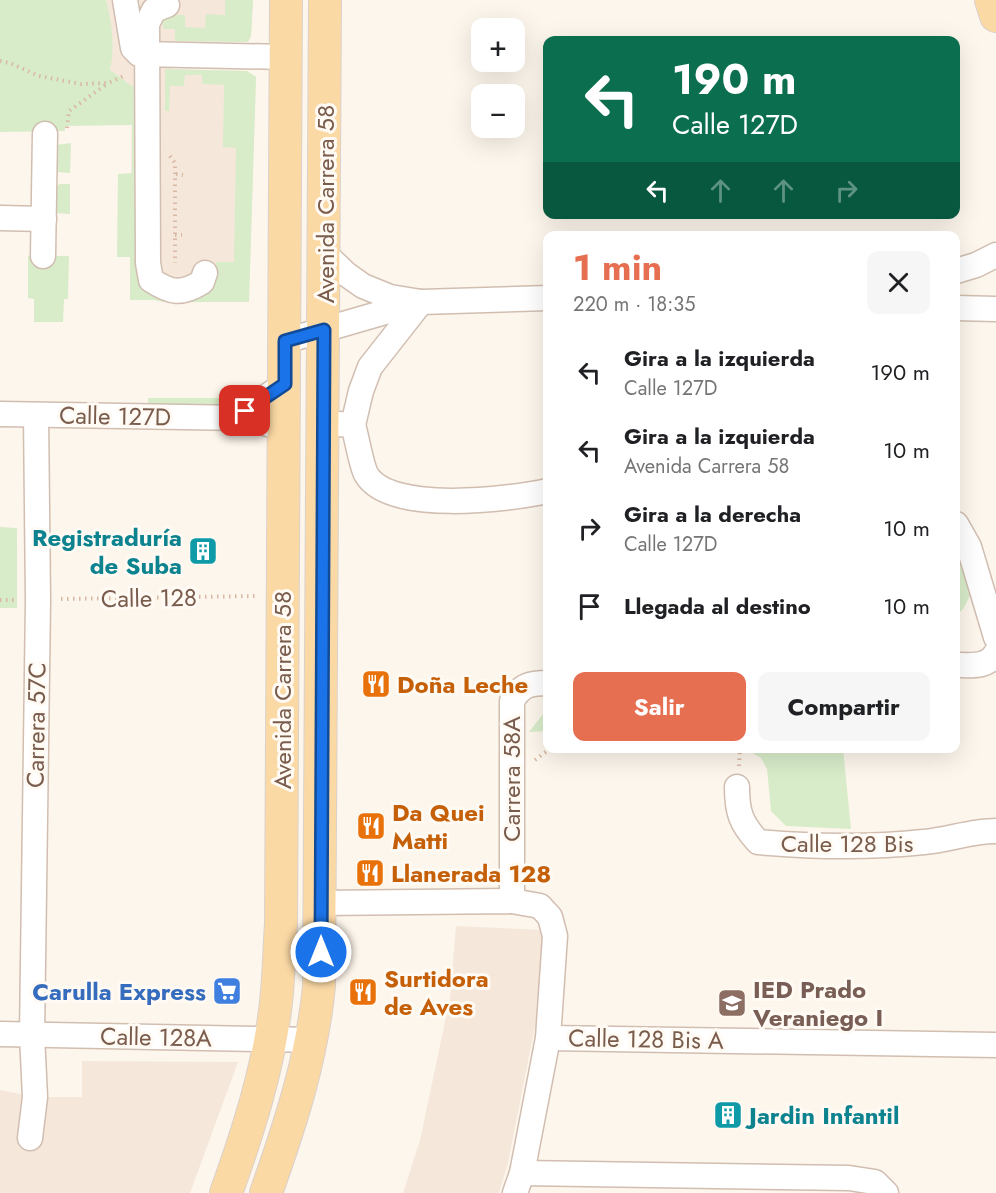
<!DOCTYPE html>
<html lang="es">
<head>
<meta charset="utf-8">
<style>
  body { margin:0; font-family:Jost,sans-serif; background:#f6f6f6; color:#202124; height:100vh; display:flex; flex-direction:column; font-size:22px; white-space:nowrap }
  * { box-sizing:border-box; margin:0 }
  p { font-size:20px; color:#757577 }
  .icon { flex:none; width:33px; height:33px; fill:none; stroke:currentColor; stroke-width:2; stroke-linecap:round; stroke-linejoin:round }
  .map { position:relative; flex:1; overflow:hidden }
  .side { position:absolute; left:543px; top:231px; width:417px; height:522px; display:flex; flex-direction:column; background:#fff; border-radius:12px; box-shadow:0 6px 24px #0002 }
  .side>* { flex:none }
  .hud { position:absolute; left:543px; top:36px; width:417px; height:183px; border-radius:12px; box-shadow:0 6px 24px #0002; background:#0b6e4f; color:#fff; overflow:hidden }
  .buttons { position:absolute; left:471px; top:18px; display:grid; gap:12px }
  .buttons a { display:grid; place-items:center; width:54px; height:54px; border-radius:12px; background:#fff; box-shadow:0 6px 24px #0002; font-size:30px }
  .pin { position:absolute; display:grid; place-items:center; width:51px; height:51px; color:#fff; margin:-26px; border-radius:12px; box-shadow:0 3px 9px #0006 }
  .me { position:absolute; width:66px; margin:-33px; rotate:0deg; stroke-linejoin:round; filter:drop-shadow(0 0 4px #0008) }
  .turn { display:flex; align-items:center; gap:21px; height:126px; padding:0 30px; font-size:27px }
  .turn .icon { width:78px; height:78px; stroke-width:2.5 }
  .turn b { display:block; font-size:42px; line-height:51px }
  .lanes { display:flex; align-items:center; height:57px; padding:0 30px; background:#0003; justify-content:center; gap:30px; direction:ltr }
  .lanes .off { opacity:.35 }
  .round { display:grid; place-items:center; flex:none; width:63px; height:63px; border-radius:12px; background:#f6f6f6 }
  .headline { display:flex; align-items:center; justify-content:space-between; height:102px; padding:0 30px }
  h1 { font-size:36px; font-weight:700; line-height:45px; color:#e76f51 }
  .button { display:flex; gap:12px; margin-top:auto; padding:12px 30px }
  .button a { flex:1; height:69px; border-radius:12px; background:#e76f51; color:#fff; font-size:24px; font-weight:700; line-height:69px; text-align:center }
  .button a+a { background:#f6f6f6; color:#202124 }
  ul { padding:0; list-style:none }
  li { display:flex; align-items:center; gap:18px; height:78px; padding:0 30px }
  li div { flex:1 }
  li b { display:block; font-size:22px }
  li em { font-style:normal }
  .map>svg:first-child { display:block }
</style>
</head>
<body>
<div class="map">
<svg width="996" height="1193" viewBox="0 0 996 1193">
  <rect width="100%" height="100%" fill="#fdf6ec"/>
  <g fill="#f5e8da">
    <path d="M32,0H253L251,36L248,42L171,41V45L173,69L247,71L256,77L249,302H164L155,300H130L132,86L110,70Z"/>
    <path d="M456,926L543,930L539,1006L508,1163L499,1193H403L420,1140L450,998Z"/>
    <path d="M82,1061L238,1062L190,1193H0V1090L35,1097H82Z"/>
  </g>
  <g fill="#d8ecc9">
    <path d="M0,0H106C112,22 115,48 110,70L132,86H139L138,275L147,290L216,273V262H234L236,148L223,147L224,85L202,84V75H185L184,86H170L169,111H165V69L247,71L256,77L249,302H164L155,300H130V257H117L118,174L132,173V125L65,126V131L0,132Z"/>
    <path d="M225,0H253L251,36L248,42L175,41V29H163L164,11L171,15H185V27L205,28L206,14L225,15Z"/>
    <path d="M71,143L70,173L56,172V145Z"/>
    <path d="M60,184H70V214L55,213L56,187Z"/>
    <path d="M28,256H69L68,299H64L63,322H34V299L28,298Z"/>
    <rect x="148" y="398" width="88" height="7"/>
    <path d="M0,527L17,528V608H0Z"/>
    <path d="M956,546L971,594L963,609L956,616Z"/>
    <path d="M547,709V731L529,732Z"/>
    <path d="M709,749H843L851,829L786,826L771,811L767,769L761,758L749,751L709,752Z"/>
  </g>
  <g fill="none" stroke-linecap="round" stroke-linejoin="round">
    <g stroke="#d1beb0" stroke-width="27">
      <g id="minor">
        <path d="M125,0L133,48L139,54L286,57"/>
        <path d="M167,5L154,10L147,24L148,263L151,280C171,293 181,295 202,282L205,273"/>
        <path d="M0,218L44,219"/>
        <path d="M324,253L346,274L363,286L390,297L421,302L548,298"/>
        <path d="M43,256L45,134"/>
        <path d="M956,271L976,265L996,255"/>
        <path d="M956,308L996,309"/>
        <path d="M285,341L416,303"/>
        <path d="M0,414L244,418L272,425L284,431"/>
        <path d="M229,417L245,411L285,384"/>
        <path d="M324,423L353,425C357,438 361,464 366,474C389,515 510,499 548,491"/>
        <path d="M353,425L361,391L370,367L421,302"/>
        <path d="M956,524L969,547L996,637"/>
        <path d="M956,665C970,665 988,668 996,653"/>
        <path d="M737,787C737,813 741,823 758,842C814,847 868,848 924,842C948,840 971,831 996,831"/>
        <path d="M512,901V701C521,685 530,683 548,683"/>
        <path d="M321,903L512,901L540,906L550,917L555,936L548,1038L522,1173L515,1193"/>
        <path d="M0,1034L313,1040"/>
        <path d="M548,1038L996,1045"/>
        <path d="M30,1138L35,1097L32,1035L38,600L36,415"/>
        <path d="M522,1173L849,1178L875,1182L886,1193"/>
      </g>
    </g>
    <g stroke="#dad1cd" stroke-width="34">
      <g id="major">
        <path d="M991,0L996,16"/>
        <path d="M226,1193C248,1132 269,1067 276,1002C279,976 279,950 281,924L286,0"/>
        <path d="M266,1193C290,1125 312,1059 319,986L325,0"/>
      </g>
    </g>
    <g stroke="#d9b8a5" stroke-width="4" stroke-dasharray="1.5 4.5" stroke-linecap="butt">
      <path d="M0,61L10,63L39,76L81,84L108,83L126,75"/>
      <path d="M67,128L69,111L107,84"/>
      <path d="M170,156L175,163V263"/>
      <path d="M176,174L183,175"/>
      <path d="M175,235H182"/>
      <path d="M61,599L257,596"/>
      <path d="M0,600H17"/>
      <path d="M535,760L551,748"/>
      <path d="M739,766L740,748"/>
    </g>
    <use href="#minor" stroke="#fff" stroke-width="24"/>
    <use href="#major" stroke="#fbd9a5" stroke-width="32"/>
  </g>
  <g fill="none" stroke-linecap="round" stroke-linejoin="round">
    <g stroke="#114b97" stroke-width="15">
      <path id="route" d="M245,411L285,384V341L324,330L321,952"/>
    </g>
    <use href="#route" stroke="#1a73e8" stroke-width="10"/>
  </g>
  <defs>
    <g id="building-square" transform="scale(1.5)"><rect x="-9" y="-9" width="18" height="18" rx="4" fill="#0f9aa8" stroke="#fffaf3"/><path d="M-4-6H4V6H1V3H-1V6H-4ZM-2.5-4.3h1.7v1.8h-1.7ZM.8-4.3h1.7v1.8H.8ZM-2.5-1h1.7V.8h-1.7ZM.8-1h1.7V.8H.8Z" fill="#fff"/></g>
    <g id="restaurant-square" transform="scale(1.5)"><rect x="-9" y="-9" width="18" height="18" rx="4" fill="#e8710a" stroke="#fffaf3"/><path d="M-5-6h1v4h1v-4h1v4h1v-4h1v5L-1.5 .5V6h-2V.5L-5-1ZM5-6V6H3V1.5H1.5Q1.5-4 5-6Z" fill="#fff"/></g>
    <g id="supermarket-square" transform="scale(1.5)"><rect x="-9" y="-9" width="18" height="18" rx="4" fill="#3f7fe0" stroke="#fffaf3"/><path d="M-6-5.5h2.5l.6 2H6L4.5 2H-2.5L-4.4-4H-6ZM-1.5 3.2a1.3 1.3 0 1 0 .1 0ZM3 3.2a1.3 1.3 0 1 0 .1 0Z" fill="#fff"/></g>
    <g id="school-square" transform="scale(1.5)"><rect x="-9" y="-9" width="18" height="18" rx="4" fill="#8d6e63" stroke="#fffaf3"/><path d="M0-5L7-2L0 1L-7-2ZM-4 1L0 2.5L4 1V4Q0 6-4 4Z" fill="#fff"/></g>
  </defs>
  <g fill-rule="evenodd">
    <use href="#building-square" x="203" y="551"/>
    <use href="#restaurant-square" x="376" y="684"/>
    <use href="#restaurant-square" x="371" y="826"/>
    <use href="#restaurant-square" x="370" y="873"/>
    <use href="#supermarket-square" x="227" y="991"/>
    <use href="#restaurant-square" x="363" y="992"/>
    <use href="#school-square" x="732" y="1003"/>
    <use href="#building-square" x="728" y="1115"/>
  </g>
  <g text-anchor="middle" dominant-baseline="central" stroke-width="6" stroke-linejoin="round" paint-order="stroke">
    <g font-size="24" fill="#7a5c4d" stroke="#fffaf3">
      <text transform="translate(325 204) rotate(-90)">Avenida Carrera 58</text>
      <text transform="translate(115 416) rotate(1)">Calle 127D</text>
      <text transform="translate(149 598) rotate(-1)">Calle 128</text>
      <text transform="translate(282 690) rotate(-90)">Avenida Carrera 58</text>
      <text transform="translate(36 725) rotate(-89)">Carrera 57C</text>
      <text transform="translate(511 779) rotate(-90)">Carrera 58A</text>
      <text x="847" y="843">Calle 128 Bis</text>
      <text transform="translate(156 1037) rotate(1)">Calle 128A</text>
      <text transform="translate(646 1039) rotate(1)">Calle 128 Bis A</text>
    </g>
    <g font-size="24" font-weight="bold" fill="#0d838f" stroke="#fffaf3" text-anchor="end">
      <text x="182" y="537">Registraduría<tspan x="182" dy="28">de Suba</tspan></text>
      <text x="749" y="1115" text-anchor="start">Jardin Infantil</text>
    </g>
    <g font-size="24" font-weight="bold" fill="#c56008" stroke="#fffaf3" text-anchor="start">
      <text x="397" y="684">Doña Leche</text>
      <text x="392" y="812">Da Quei<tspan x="392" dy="28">Matti</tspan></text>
      <text x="391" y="873">Llanerada 128</text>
      <text x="384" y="978">Surtidora<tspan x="384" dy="28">de Aves</tspan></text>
    </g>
    <g font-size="24" font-weight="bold" fill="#785e54" stroke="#fffaf3" text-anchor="start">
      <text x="753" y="989">IED Prado<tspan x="753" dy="28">Veraniego I</tspan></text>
    </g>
    <g font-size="24" font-weight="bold" fill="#366cbe" stroke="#fffaf3" text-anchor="end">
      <text x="206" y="991">Carulla Express</text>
    </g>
  </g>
</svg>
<div class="buttons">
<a>+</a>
<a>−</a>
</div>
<div class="pin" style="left:245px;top:411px;background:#d93025"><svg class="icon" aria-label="arrive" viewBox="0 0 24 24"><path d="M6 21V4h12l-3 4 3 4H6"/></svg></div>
<svg class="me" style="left:321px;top:952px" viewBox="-20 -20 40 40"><circle r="17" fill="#1a73e8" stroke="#fff" stroke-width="3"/><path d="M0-11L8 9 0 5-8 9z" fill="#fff"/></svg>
<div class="hud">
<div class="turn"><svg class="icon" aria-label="left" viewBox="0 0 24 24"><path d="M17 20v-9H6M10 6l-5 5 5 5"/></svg><div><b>190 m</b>Calle 127D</div></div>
<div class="lanes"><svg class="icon" aria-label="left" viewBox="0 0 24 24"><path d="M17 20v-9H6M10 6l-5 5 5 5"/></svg><svg class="icon off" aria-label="ahead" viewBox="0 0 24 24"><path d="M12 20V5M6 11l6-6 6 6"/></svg><svg class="icon off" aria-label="ahead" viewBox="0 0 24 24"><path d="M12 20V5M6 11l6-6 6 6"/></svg><svg class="icon off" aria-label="right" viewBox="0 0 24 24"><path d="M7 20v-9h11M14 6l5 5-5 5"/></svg></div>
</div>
<section class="side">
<div class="headline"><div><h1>1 min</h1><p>220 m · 18:35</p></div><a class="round"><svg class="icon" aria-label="close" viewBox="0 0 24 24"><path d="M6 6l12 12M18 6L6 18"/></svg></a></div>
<ul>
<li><svg class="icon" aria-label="left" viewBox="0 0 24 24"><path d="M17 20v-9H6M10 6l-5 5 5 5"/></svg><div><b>Gira a la izquierda</b><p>Calle 127D</p></div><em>190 m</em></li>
<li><svg class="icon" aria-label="left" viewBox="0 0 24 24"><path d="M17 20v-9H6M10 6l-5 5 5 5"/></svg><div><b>Gira a la izquierda</b><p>Avenida Carrera 58</p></div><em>10 m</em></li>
<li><svg class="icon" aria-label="right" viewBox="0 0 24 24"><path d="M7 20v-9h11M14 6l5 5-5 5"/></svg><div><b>Gira a la derecha</b><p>Calle 127D</p></div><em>10 m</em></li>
<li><svg class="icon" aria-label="arrive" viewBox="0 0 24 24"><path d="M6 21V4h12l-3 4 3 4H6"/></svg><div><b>Llegada al destino</b></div><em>10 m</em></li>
</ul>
<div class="button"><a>Salir</a><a>Compartir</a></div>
</section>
</div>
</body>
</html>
